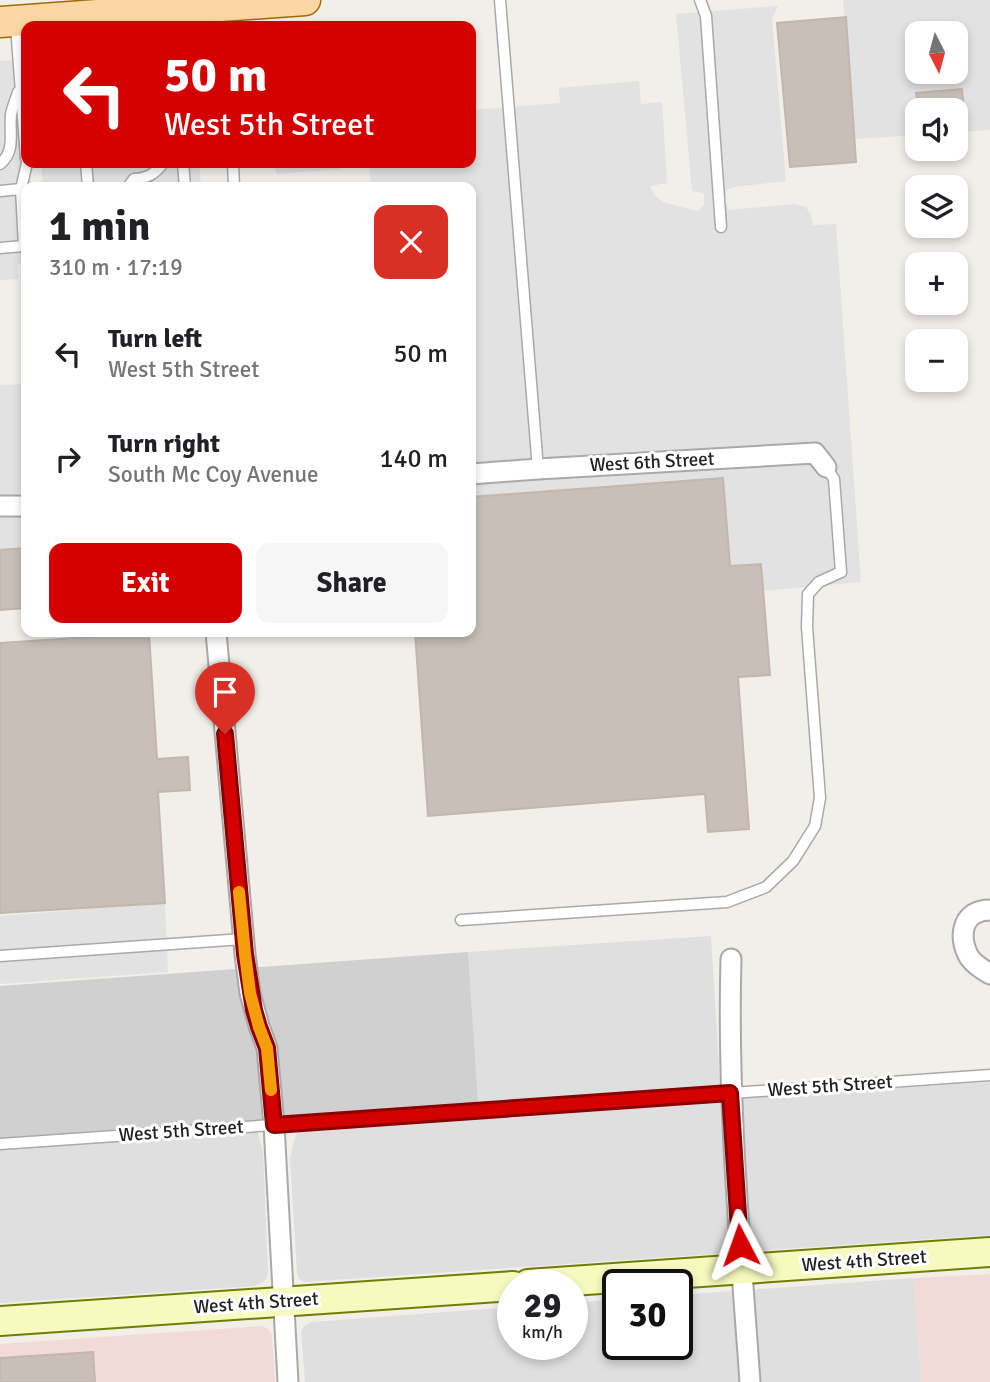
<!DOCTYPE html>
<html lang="en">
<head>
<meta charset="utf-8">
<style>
  body { margin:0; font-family:Signika,sans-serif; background:#f6f6f6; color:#202124; height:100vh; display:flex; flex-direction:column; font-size:26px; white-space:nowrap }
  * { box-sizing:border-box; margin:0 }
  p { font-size:23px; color:#757577 }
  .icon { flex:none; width:38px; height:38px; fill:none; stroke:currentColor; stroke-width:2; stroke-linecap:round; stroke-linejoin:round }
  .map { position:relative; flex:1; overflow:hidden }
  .drawer { position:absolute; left:21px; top:182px; width:455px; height:455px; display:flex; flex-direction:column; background:#fff; border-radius:14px; box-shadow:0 4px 10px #0003 }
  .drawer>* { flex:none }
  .banner { position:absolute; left:21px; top:21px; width:455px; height:147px; border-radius:14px; box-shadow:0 4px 10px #0003; background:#d40000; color:#fff; overflow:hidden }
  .needle { width:46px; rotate:174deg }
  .controls { position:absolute; left:905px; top:21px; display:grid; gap:14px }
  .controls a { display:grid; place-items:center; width:63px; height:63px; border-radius:14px; background:#fff; box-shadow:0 4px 10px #0003; font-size:35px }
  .speed { position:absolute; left:497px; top:1269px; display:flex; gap:14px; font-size:35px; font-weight:700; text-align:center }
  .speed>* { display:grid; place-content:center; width:91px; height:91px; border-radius:50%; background:#fff; box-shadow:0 4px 10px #0003; line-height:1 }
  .speed small { font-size:18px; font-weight:400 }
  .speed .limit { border:4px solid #111; border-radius:10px; background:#fff; color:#111 }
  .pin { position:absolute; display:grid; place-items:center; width:60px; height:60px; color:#fff; margin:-72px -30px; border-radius:50% 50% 50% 0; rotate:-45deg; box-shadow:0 0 7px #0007 }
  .pin .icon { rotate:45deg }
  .me { position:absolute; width:77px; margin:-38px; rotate:356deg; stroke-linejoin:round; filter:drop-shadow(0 0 5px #0008) }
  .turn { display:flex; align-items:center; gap:24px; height:147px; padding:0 28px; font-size:32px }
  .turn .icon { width:91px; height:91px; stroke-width:2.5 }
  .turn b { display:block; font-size:49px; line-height:60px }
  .round { display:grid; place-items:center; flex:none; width:74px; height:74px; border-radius:14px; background:#f6f6f6 }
  .summary { display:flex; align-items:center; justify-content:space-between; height:119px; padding:0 28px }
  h1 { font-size:42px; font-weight:700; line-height:52px }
  .action { display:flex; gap:14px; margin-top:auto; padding:14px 28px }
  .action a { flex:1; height:80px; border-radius:14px; background:#d40000; color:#fff; font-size:28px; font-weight:700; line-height:80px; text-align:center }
  .action a+a { background:#f6f6f6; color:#202124 }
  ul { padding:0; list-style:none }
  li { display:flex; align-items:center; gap:21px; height:105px; padding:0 28px }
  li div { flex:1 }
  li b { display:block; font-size:26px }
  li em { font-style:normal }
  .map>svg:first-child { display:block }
</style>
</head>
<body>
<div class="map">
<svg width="990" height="1382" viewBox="0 0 990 1382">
  <rect width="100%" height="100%" fill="#f2efe9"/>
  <g fill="#e0dfdf">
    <path d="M711,936L721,1099L990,1082V1235L304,1282L299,1279L297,1273L290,1158L294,1140L300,1127L479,1114L468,952Z"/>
    <path d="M257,1130L263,1152L268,1272L267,1278L263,1282L255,1286L0,1303V1149Z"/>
    <path d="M914,1278L921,1382H305L301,1332L304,1326L311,1322L513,1307V1344H572V1303L618,1299V1344H677V1295Z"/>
  </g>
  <g fill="#f2dad9">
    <path d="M990,1274V1382H921L914,1278Z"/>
    <path d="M263,1326L268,1329L272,1335L275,1382H0V1344Z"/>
  </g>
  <path fill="#d0d0d0" d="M468,952L479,1114L0,1149V986Z"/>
  <g fill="#e2e2e2" fill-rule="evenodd">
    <path d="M843,0H990V130L956,132V110H917V135L854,139ZM917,33H956V72H917Z"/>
    <path d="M778,6L772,19L786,181L734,187L727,190L724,200L729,210L795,204L806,207L811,215L813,225L836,224L861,582L763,591L730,566L723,478L471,497V187H371L369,166L374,163H471V110L560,103L559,88L639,81L641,104L662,102L667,183L650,186L655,196L663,202L698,211L704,205V193L692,191L676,14Z"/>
    <path d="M21,60L31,187H26V263L17,264L19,279L0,280V61Z"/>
    <path d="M41,163H199L201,187H43Z"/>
    <path d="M273,163H345L341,169L277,174Z"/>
    <path d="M26,384V548L0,550V385Z"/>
    <path d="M165,903L168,972L0,984V916Z"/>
  </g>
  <g fill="#c7bfb8" stroke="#c4b6ab" stroke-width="2">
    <path d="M846,17L856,162L790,167L777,23Z"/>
    <path d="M962,89L964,110H918L916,93Z"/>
    <path d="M723,478L730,566L761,564L770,675L738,677L749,829L708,832L705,794L428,816L415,632H471V497Z"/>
    <path d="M26,548V608L0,610V550Z"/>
    <path d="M149,633L157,759L188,757L190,790L158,792L165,903L0,913V643Z"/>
    <path d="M93,1352L95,1382H0V1358Z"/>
  </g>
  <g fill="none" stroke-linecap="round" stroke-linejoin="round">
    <g stroke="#a9a9a9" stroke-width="13">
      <g id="lane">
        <path d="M500,0L538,469"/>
        <path d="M700,0L706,16L721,227"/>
        <path d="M16,26L26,158"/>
        <path d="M86,163L88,187"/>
        <path d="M183,163L185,187"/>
        <path d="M233,163L234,187"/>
        <path d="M0,164C16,151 9,133 11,115C12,107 16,100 18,92"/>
        <path d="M128,187L134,179C148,178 155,174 163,163"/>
        <path d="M0,191L21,189"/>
        <path d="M0,248L24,246L21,189L27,163"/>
        <path d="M461,920L727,902L766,887L793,861L815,826L820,798L807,627L808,594L819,582L841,572L834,479L826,467"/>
        <path d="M0,956L243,939"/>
        <path d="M0,1144L990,1075"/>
      </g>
    </g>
    <g stroke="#a9a9a9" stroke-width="23">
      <g id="street">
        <path d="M471,474L538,469L815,453L826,467"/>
        <path d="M0,506H26"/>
        <path d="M216,632L245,954L250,993L259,1026L267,1048L274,1125L288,1382"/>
        <path d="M990,910C963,910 958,934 968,955C972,963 982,969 990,974"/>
        <path d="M731,959C727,1100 740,1241 750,1382"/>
      </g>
    </g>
    <g stroke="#707d05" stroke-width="32">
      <g id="secondary">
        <path d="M528,1284L990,1252"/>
        <path d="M0,1321L513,1286"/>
      </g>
    </g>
    <g stroke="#a06b00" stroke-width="33">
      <path id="primary" d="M0,22L305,0"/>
    </g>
    <use href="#lane" stroke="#fff" stroke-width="10"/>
    <use href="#street" stroke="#fff" stroke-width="19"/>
    <use href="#secondary" stroke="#f7fabf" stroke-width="28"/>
    <use href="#primary" stroke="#fcd6a4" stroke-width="30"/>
  </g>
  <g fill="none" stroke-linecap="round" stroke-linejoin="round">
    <g stroke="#8a0000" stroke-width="18">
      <path id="route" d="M225,734L245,954L254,1010L259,1027L267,1048L274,1125L730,1093L740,1245"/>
    </g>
    <use href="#route" stroke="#d40000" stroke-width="12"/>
    <path stroke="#f59e0b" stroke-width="12" d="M239,892L245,954L250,993L259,1027L267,1048L271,1090"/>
  </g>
  <g text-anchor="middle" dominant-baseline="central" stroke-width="6" stroke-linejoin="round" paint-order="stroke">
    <g font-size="19" fill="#222" stroke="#fff">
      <text transform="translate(652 462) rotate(-3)">West 6th Street</text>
      <text transform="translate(830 1086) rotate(-4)">West 5th Street</text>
      <text transform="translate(181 1131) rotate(-4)">West 5th Street</text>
      <text transform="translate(864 1261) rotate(-4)">West 4th Street</text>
      <text transform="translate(256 1303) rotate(-4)">West 4th Street</text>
    </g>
  </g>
</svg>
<div class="controls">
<a><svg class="needle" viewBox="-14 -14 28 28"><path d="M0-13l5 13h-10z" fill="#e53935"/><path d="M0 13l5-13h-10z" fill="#757577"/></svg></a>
<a><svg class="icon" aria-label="sound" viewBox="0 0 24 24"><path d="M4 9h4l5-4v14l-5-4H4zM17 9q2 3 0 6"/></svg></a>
<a><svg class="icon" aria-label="layers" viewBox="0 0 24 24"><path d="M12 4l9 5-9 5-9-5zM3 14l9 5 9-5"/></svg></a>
<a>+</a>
<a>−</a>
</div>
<div class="speed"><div>29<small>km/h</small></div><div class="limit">30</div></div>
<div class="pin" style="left:225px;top:734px;background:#d93025"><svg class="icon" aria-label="arrive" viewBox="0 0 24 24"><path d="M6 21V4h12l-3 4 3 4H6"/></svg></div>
<svg class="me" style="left:740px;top:1245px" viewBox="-20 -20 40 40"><path d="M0-17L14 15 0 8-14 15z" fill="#d40000" stroke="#fff" stroke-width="4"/></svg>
<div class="banner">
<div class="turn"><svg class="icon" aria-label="left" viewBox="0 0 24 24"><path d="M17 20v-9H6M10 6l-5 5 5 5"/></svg><div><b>50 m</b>West 5th Street</div></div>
</div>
<section class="drawer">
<div class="summary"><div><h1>1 min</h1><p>310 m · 17:19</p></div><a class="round" style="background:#d93025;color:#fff"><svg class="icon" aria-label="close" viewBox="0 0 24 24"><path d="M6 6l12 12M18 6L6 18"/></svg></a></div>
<ul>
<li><svg class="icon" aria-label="left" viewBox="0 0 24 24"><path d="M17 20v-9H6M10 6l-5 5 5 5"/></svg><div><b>Turn left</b><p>West 5th Street</p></div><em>50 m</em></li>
<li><svg class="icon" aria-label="right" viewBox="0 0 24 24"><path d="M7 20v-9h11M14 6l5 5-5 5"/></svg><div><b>Turn right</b><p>South Mc Coy Avenue</p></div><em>140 m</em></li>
</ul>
<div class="action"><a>Exit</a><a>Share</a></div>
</section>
</div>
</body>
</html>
